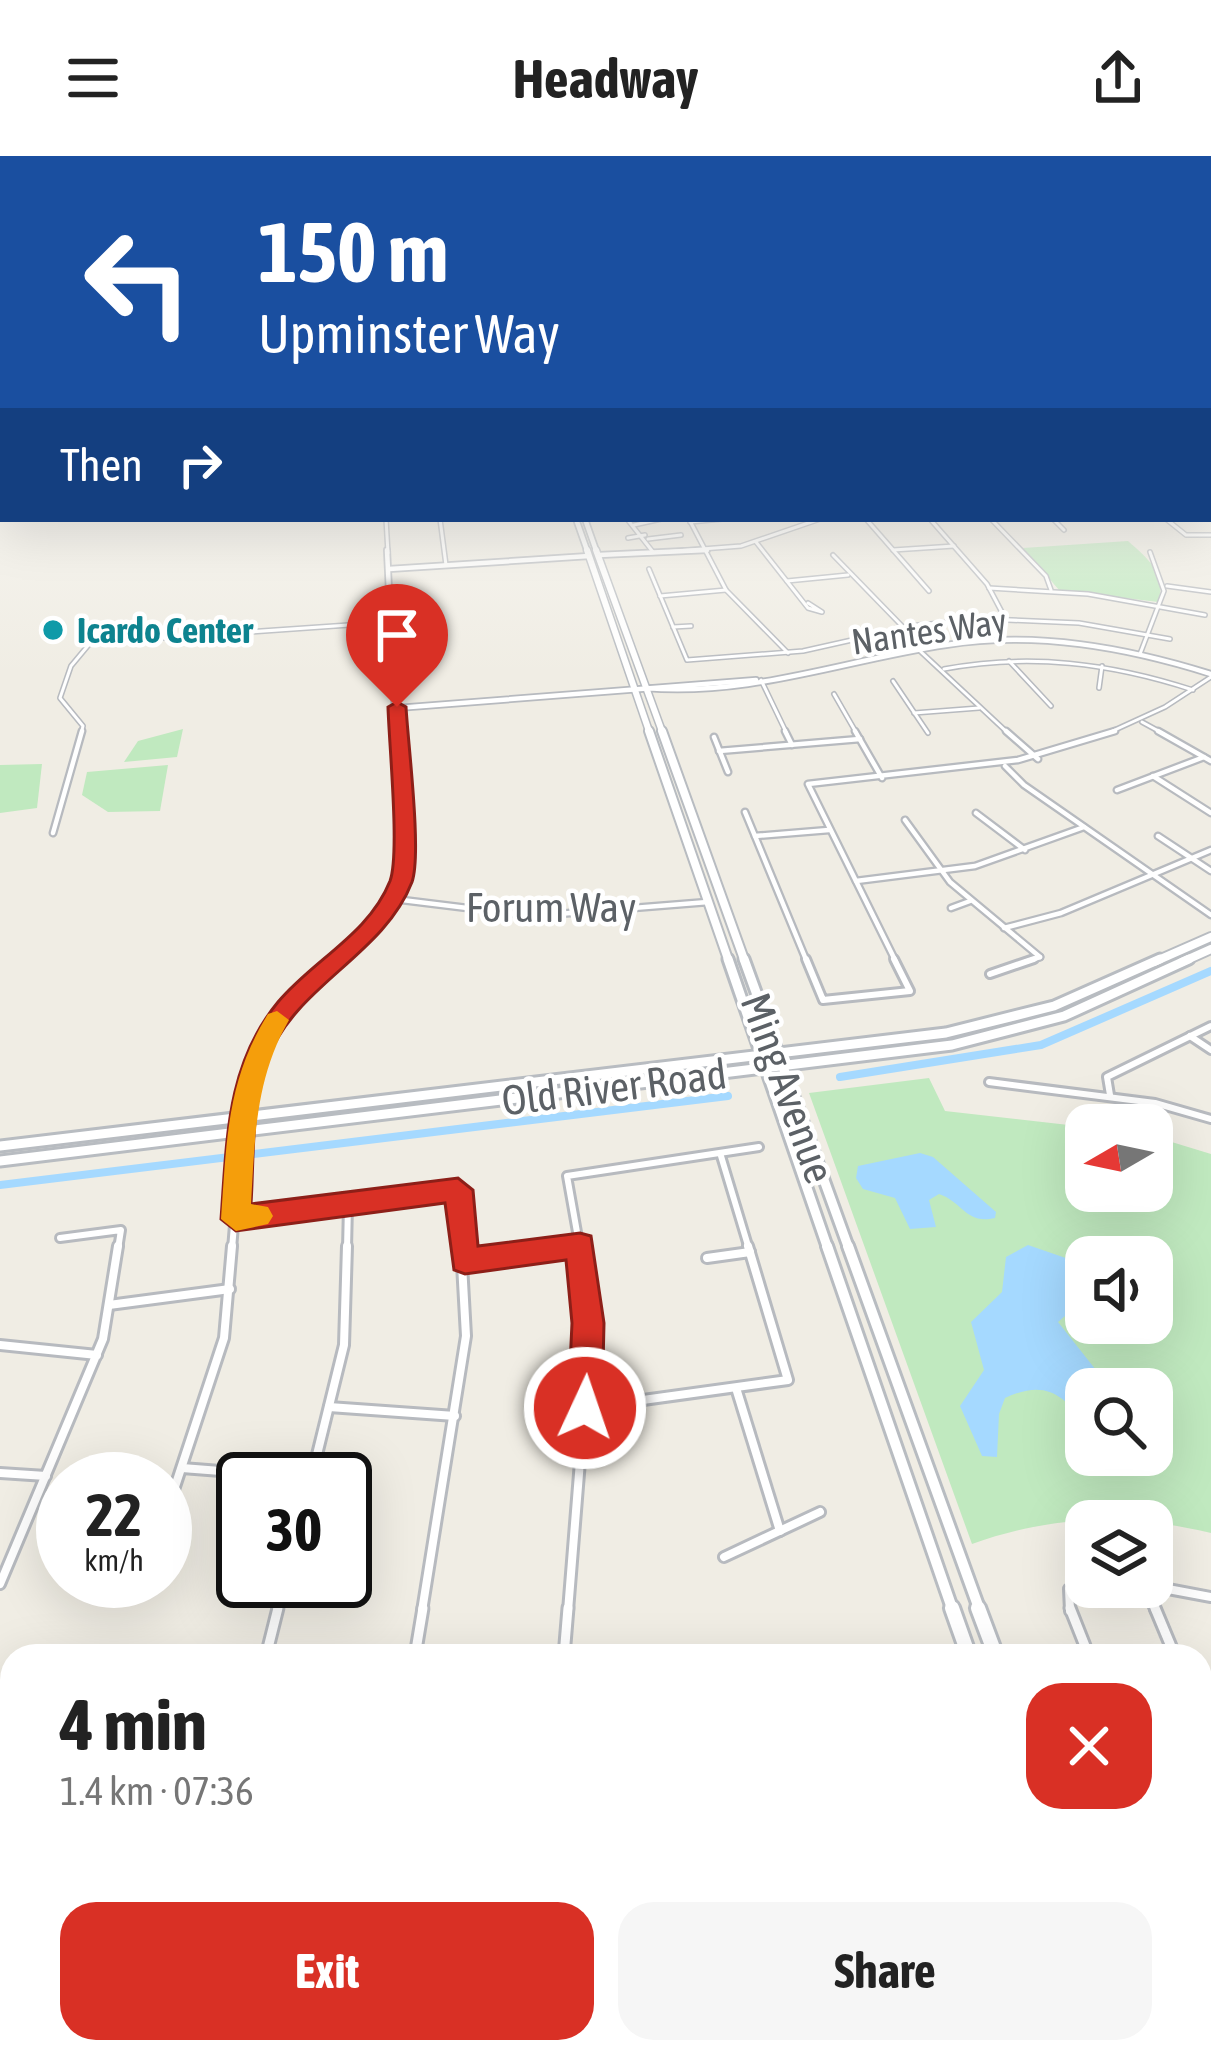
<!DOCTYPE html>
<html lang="en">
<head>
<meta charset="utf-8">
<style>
  body { margin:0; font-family:"Asap Condensed",sans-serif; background:#f6f6f6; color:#222; height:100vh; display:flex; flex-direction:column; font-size:45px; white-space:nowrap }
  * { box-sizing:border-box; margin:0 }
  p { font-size:39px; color:#767676 }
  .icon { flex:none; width:66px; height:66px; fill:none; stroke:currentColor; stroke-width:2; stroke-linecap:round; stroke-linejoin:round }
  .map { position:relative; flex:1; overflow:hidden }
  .panel { position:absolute; left:0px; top:1488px; width:1212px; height:420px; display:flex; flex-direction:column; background:#fff; border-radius:36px 36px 0 0; box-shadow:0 12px 48px #0002 }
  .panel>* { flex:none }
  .top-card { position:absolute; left:0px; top:0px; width:1212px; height:366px; box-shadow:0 12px 48px #0002; background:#1a4fa0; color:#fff; overflow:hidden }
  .needle { width:78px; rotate:261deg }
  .fabs { position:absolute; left:1065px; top:948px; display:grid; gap:24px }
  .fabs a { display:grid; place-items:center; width:108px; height:108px; border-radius:24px; background:#fff; box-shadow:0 12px 48px #0002; font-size:60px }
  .speed { position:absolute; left:36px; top:1296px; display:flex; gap:24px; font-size:60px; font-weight:700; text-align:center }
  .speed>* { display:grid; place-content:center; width:156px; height:156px; border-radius:50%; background:#fff; box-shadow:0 12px 48px #0002; line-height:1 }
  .speed small { font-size:30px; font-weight:400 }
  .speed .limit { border:6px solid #111; border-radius:18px; background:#fff; color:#111 }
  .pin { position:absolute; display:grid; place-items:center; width:102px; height:102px; color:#fff; margin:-123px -51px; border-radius:50% 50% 50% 0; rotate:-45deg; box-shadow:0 0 12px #0007 }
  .pin .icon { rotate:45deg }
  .me { position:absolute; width:132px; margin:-66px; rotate:3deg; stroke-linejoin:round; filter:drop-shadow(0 0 9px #0008) }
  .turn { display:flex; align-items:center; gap:42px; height:252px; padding:0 60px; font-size:54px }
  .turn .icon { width:156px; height:156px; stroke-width:2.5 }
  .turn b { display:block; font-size:84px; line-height:102px }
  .then { display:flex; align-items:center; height:114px; padding:0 60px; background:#0003; gap:24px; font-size:45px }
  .round { display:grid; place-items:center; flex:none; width:126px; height:126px; border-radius:36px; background:#f6f6f6 }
  .head { display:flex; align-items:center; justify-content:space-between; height:204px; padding:0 60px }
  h1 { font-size:72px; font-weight:700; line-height:90px }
  .action { display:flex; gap:24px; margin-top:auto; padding:24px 60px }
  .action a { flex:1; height:138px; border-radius:36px; background:#d93025; color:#fff; font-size:48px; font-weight:700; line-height:138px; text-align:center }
  .action a+a { background:#f6f6f6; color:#222 }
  header { display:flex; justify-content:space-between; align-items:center; height:156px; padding:0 60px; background:#fff; font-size:54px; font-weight:700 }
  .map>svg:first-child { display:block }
</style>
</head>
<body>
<header><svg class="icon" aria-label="menu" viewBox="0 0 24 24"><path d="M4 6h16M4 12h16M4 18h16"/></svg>Headway<svg class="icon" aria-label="share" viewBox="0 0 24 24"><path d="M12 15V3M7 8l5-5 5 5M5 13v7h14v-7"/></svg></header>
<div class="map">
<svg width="1211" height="1908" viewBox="0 0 1211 1908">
  <rect width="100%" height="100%" fill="#f0ede4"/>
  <g fill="#c0e9bf" fill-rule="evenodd">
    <path d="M1128,385C1147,402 1168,418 1158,446L1059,434L1023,392Z"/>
    <path d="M183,573L177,601L124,606L138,585Z"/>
    <path d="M42,608L37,652L0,657V609Z"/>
    <path d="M168,609L160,655L108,656L82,639L87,616Z"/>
    <path d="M929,922L945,955L1086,971V1035H1152V980L1211,998V1377C1127,1357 1054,1359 972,1388L809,937ZM1086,1101H1152V1167H1086ZM1086,1233H1152V1299H1086Z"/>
    <path d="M91,1896H462L454,1908H91Z"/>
  </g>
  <g fill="#a5d9ff">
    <path d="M920,997L933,1001L996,1056L995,1062C966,1069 963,1046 939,1038L929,1044L936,1071L910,1073L895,1042L863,1033L856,1022L858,1010Z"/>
    <path d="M1028,1089L1086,1109V1142L1058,1166L1111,1233H1086V1271C1063,1236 1044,1224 1005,1242L999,1258L997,1301L982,1300L960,1250L984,1214L971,1166L1002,1136L1006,1101Z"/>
  </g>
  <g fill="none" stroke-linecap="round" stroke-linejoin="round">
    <g stroke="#a5d9ff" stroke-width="8">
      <path d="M840,921L1041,889L1211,815"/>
      <path d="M0,1029L728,940"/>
    </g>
    <g stroke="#b7babf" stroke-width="6">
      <g id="minor-far4">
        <path d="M0,286L3,282"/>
        <path d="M440,363L446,409"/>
        <path d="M627,363L653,396"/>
        <path d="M689,363L726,434L788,497"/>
        <path d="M866,363L929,435"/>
        <path d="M930,363L987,428L1005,462"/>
        <path d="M991,363L1046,420L1051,434"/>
        <path d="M1053,363L1064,374"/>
        <path d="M1166,363L1186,379H1211"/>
        <path d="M690,366L722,363"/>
        <path d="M634,369L661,363"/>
        <path d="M628,382L645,379"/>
        <path d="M648,383L681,379"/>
        <path d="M756,386L808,452L822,456L808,447"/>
        <path d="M893,394L954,390"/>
        <path d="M833,399L904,472"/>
        <path d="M649,413L687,504L803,495L919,469L986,463L1079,467L1170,483"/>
        <path d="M787,425L848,419"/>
        <path d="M1167,430L1211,436"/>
        <path d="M989,432L1088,438L1205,459"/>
        <path d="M660,440L726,434"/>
        <path d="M673,471L691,470"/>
        <path d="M91,487L392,466"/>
        <path d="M919,494L1009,578"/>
        <path d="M1140,498L1164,435L1150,396"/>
        <path d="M1009,505L1051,550"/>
        <path d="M944,513C1030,497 1110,507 1193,534"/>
        <path d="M761,524L787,578"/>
        <path d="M893,525L928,577"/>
        <path d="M1099,532L1102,510"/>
        <path d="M834,538L857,578"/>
        <path d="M914,557L979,552"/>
        <path d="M1142,566L1164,578"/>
        <path d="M81,578L83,570L60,542L71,510L91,486"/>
        <path d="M1106,578L1165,551L1211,521"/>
      </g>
    </g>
    <g stroke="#b7babf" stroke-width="9">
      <g id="minor-far3">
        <path d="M785,575L792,589"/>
        <path d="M855,575L882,622"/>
        <path d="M1006,575L1038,603"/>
        <path d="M1158,575L1211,605"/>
        <path d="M714,581L728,616"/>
        <path d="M719,595L860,583"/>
        <path d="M1005,610L1024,629L1211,759"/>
        <path d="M1153,620L1211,657"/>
        <path d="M1117,634L1204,601"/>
        <path d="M745,656L807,806"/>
        <path d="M976,657L1025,694"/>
        <path d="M905,664L950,726L1040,801"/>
        <path d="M53,677L82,575"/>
        <path d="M755,680L829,674"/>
        <path d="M1158,680L1211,715"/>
        <path d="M856,725L975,710L1084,671"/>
        <path d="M394,743L533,760L708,746"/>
        <path d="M951,752L970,745"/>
        <path d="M1004,772L1061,757L1211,694"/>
        <path d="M896,806L808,628L1018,604L1115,575"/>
        <path d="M1025,806L1040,801"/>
      </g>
    </g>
    <g stroke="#b7babf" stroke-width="12">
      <g id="minor-far2">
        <path d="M806,803L823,844L910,835L894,803"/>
        <path d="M990,818L1034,803"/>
        <path d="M1190,880L1211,894"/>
        <path d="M989,926L1155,947L1211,963"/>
        <path d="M1110,939L1107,921L1211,870"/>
        <path d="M721,1000L749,1093"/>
        <path d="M235,1063L458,1034L461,1093"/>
        <path d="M60,1082L121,1074L118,1093"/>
        <path d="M232,1093L243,961"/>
        <path d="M347,1093L348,1049"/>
        <path d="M550,1093L580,1089"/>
        <path d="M580,1093L567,1020L759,991"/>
      </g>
    </g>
    <g stroke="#b7babf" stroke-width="14">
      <g id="minor-far1">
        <path d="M707,1102L750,1096"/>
        <path d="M465,1105L571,1090"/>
        <path d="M109,1149L230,1133"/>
        <path d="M0,1189L97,1199"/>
        <path d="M736,1232L780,1375"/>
        <path d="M329,1251L455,1260"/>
        <path d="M585,1252L788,1224L748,1090"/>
        <path d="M182,1312L310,1322"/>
        <path d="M0,1317L46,1320"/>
        <path d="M311,1323L344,1189L347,1090"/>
        <path d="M165,1361L224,1182L232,1090"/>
        <path d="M724,1401L820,1356"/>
        <path d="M0,1428L103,1183L118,1090"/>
        <path d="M1152,1430L1211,1441"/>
        <path d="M1146,1431L1156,1455"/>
        <path d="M277,1455L284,1425"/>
        <path d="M422,1455L466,1180L461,1090"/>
        <path d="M568,1455L589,1193L579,1090"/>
        <path d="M1070,1455L1069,1433L1114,1431"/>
      </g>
    </g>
    <g stroke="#b7babf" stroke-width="15">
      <g id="minor">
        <path d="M1070,1452L1089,1500"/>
        <path d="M1155,1452L1175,1500"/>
        <path d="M266,1500L278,1452"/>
        <path d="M415,1500L423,1452"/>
        <path d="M564,1500L568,1452"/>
        <path d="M0,1545L12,1546"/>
        <path d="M1200,1572L1207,1605"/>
        <path d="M79,1896V1908"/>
        <path d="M993,1896L996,1908"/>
        <path d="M467,1908L474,1896"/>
        <path d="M780,1908L790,1896"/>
      </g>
    </g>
    <g stroke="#b7babf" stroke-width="6">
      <g id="tertiary-far4">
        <path d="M386,363L388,397"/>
        <path d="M650,397L741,390L820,363"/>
      </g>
    </g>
    <g stroke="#b7babf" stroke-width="8">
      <g id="tertiary-far3">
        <path d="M387,394L396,578"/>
        <path d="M599,399L707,394"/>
        <path d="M389,413L589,400"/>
        <path d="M645,532C749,541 845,504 946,489C1036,475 1125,491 1211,518"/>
        <path d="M397,552L756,524"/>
      </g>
    </g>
    <g stroke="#b7babf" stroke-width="10">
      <path id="tertiary-far2" d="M339,806C426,725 401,683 396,575"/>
    </g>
    <g stroke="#b7babf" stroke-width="14">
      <path id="tertiary-far1" d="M243,961C256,882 285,855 343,803"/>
    </g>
    <g stroke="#b7babf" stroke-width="18">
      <g id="tertiary">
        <path d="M1200,1605L1211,1606"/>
        <path d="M622,1908L629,1896"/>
      </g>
    </g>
    <g stroke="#b8bcc1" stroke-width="8">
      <g id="secondary-far5">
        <path d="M576,363L588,397"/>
        <path d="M585,363L597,397"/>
      </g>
    </g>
    <g stroke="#b8bcc1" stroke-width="9">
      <g id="secondary-far4">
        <path d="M587,394L650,578"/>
        <path d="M596,394L663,578"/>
      </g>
    </g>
    <g stroke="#b8bcc1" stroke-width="12">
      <g id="secondary-far3">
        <path d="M649,575L729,806"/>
        <path d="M662,575L745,806"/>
        <path d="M1154,806L1211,781"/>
        <path d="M1182,806L1211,793"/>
      </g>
    </g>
    <g stroke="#b8bcc1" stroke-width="15">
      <g id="secondary-far2">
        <path d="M728,803L828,1093"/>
        <path d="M744,803L849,1093"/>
        <path d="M0,990L946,877L1054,850L1160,803"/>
        <path d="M0,1005L952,889L1064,860L1189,803"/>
      </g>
    </g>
    <g stroke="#b8bcc1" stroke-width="16">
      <g id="secondary-far1">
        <path d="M827,1090L953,1455"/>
        <path d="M848,1090L980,1455"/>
      </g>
    </g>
    <g stroke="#b8bcc1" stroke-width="20">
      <g id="secondary">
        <path d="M952,1452L969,1500"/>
        <path d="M978,1452L996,1500"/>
        <path d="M1106,1896L1110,1908"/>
        <path d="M1137,1896L1142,1908"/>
      </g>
    </g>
    <use href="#minor-far4" stroke="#fff" stroke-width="3"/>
    <use href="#minor-far3" stroke="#fff" stroke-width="4.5"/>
    <use href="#minor-far2" stroke="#fff" stroke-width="6"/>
    <use href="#minor-far1" stroke="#fff" stroke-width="8"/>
    <use href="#minor" stroke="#fff" stroke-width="9"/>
    <use href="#tertiary-far4" stroke="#fff" stroke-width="3"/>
    <use href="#tertiary-far3" stroke="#fff" stroke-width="4.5"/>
    <use href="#tertiary-far2" stroke="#fff" stroke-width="6"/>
    <use href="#tertiary-far1" stroke="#fff" stroke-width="8"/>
    <use href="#tertiary" stroke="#fff" stroke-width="12"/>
    <use href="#secondary-far5" stroke="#fff" stroke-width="4.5"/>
    <use href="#secondary-far4" stroke="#fff" stroke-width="6"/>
    <use href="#secondary-far3" stroke="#fff" stroke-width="8"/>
    <use href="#secondary-far2" stroke="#fff" stroke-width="9"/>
    <use href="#secondary-far1" stroke="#fff" stroke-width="10"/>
    <use href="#secondary" stroke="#fff" stroke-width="14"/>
  </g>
  <linearGradient id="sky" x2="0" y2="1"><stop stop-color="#8dc3f1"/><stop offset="0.49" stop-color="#f8f7f3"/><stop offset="1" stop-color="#f8f7f3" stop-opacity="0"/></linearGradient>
  <rect width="1211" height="519" fill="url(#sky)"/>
  <path fill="#d93025" stroke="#8d1f18" stroke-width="3" d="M397,546L406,551C408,587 422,698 412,726C384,799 296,829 268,902C251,947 254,1001 251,1048L458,1022L473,1034L478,1090L580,1077L591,1080L604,1167L602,1252L597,1263L585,1268L573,1263L568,1252L572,1167L566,1104L465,1118L454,1114L445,1047L236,1075L221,1063C227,984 226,909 278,846C313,804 369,778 390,725C400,698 389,588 388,551Z"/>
  <path fill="#f59e0b" d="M277,855L289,864C255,923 255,982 251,1048L268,1051L273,1060L268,1068L236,1075L221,1063C227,985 226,926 268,858Z"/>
  <circle fill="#0f9aa8" stroke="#fff" stroke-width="4.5" cx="53" cy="474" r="12"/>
  <g text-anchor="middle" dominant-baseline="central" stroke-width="9" stroke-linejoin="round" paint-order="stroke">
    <g font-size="36" font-weight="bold" fill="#0d838f" stroke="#fff" text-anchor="start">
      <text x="77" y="474">Icardo Center</text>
    </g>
    <g font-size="36" fill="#5c6166" stroke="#fff">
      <text transform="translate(929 475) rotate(-8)">Nantes Way</text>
    </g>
    <g font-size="42" fill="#5c6166" stroke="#fff">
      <text x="551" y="751">Forum Way</text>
      <text transform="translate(614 931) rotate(-7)">Old River Road</text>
      <text transform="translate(788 932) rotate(70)">Ming Avenue</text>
    </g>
  </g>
</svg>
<div class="fabs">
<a><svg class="needle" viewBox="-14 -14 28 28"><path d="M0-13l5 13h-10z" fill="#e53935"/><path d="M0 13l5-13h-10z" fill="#767676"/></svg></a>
<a><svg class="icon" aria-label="sound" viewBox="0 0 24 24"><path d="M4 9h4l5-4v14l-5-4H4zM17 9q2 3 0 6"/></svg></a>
<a><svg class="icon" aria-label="search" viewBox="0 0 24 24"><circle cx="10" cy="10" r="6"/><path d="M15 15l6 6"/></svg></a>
<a><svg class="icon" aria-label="layers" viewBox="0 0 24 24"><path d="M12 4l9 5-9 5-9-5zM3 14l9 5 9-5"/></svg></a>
</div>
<div class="speed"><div>22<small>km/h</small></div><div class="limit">30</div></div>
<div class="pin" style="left:397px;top:551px;background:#d93025"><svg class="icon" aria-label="arrive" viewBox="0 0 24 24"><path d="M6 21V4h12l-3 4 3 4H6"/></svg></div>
<svg class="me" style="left:585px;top:1252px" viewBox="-20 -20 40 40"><circle r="17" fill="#d93025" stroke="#fff" stroke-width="3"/><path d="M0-11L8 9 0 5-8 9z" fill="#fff"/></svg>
<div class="top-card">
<div class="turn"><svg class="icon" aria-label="left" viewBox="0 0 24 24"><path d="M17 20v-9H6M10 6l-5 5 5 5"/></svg><div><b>150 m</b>Upminster Way</div></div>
<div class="then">Then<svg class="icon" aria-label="right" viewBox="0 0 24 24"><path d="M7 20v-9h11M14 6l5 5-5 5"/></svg></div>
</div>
<section class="panel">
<div class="head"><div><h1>4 min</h1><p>1.4 km · 07:36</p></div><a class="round" style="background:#d93025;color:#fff"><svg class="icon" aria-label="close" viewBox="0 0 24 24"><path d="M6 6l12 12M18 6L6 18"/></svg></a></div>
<div class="action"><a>Exit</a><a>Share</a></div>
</section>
</div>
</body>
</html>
